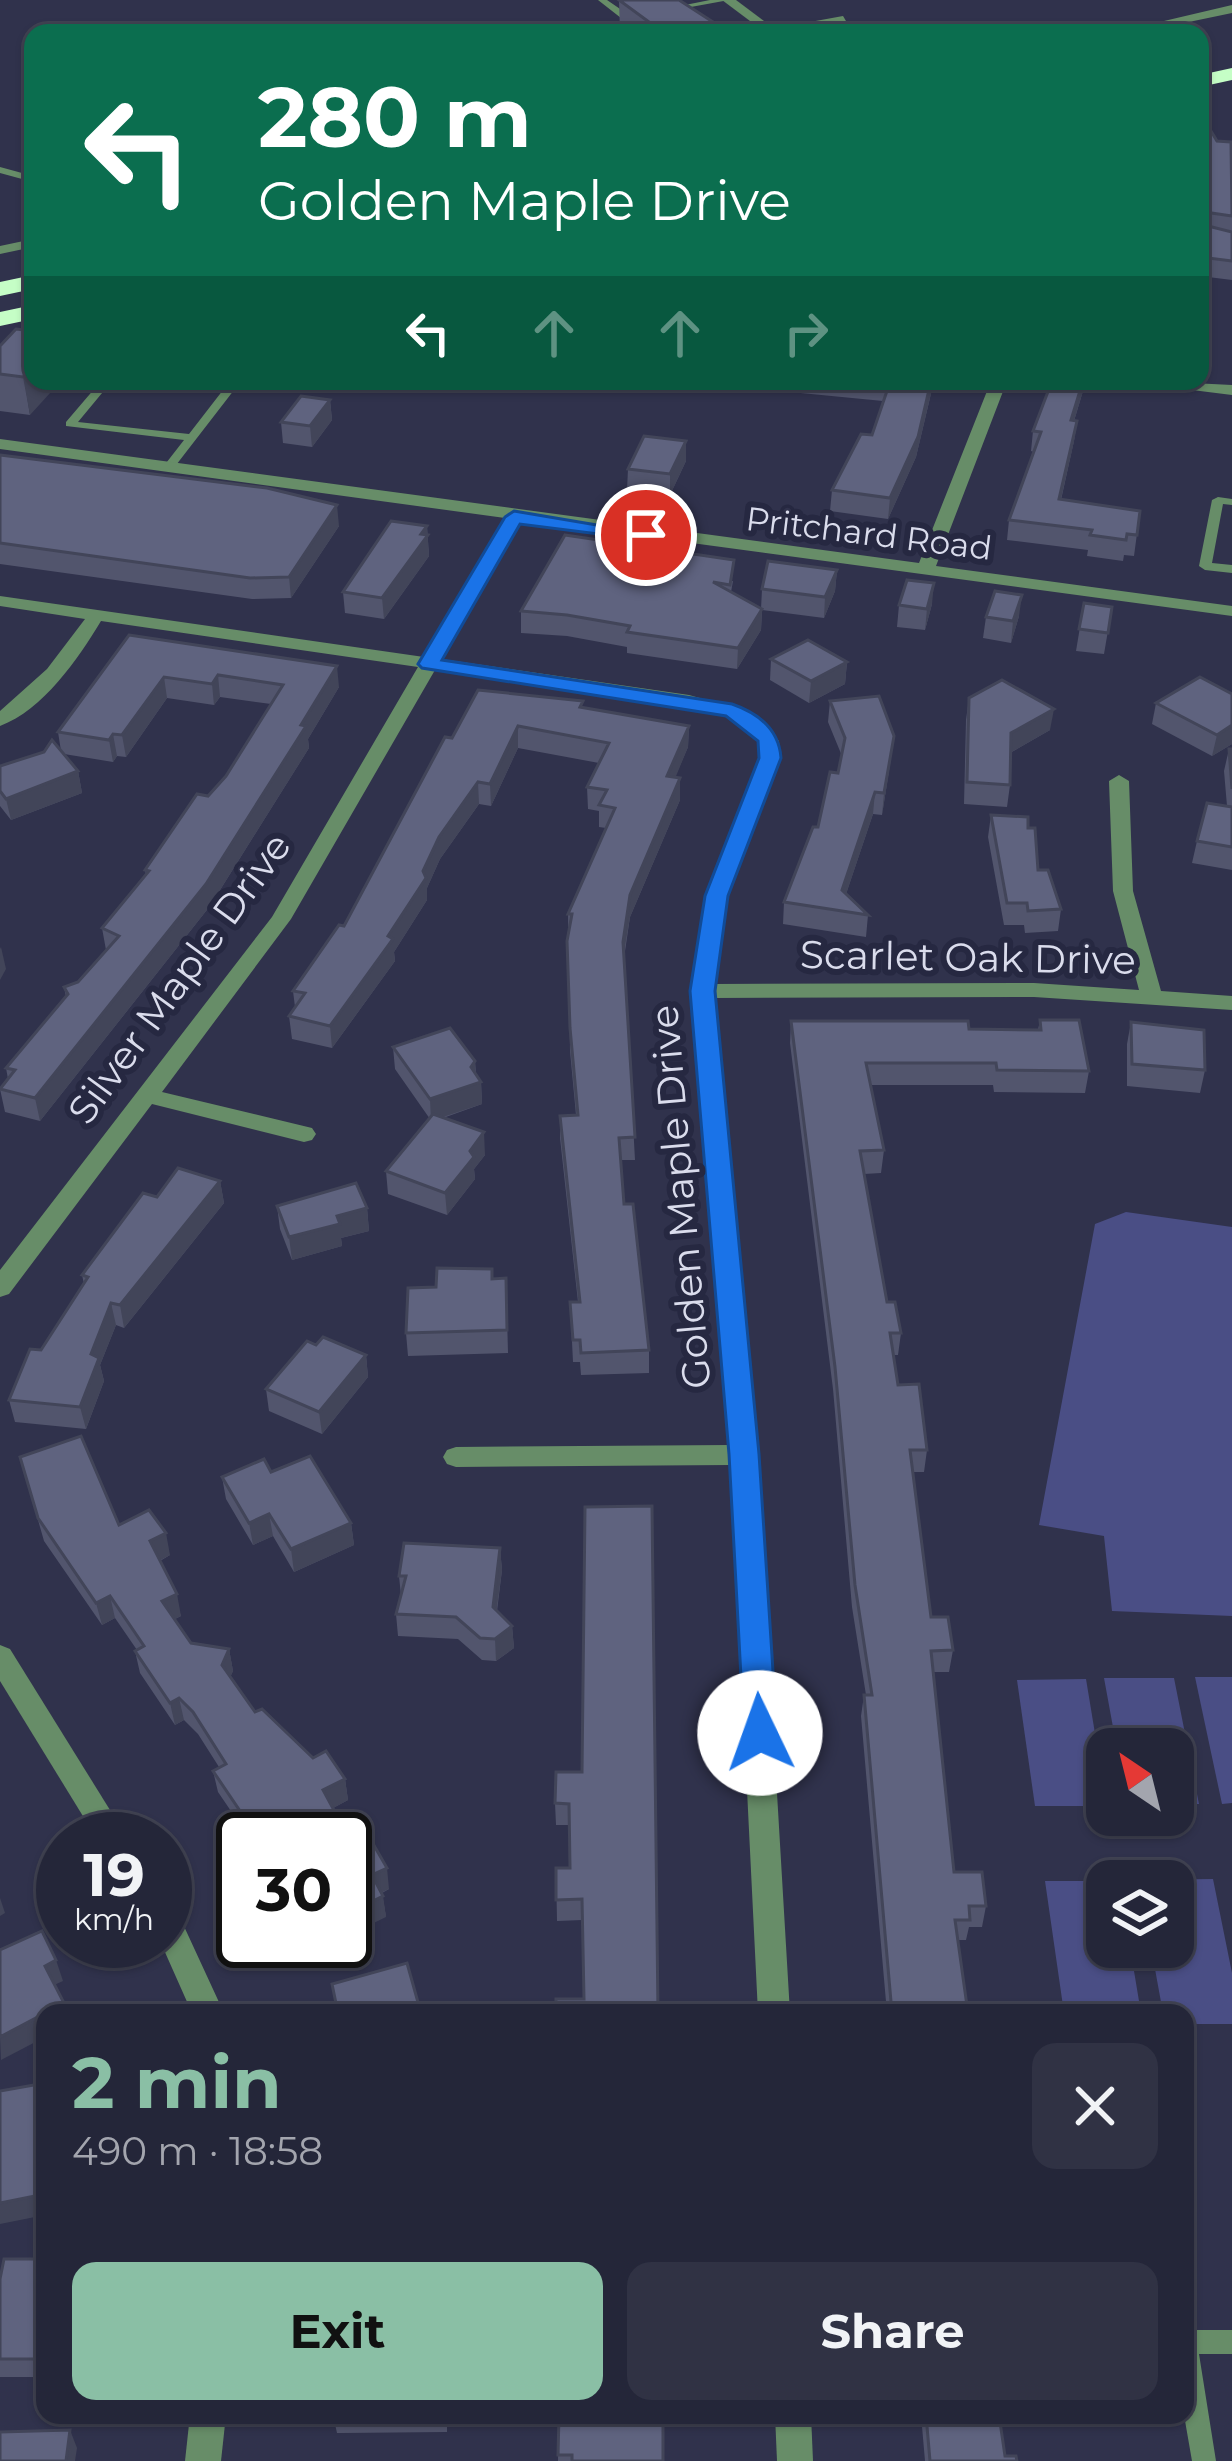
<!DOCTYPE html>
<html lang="en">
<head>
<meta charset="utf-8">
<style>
  body { margin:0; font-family:Montserrat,sans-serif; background:#303244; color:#f1f3f6; height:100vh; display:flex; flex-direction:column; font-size:45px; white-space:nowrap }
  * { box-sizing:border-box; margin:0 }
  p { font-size:39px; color:#a3a5ae }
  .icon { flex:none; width:66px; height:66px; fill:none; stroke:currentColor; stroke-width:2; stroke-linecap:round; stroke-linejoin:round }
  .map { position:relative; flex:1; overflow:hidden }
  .sheet { position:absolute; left:36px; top:2004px; width:1158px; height:420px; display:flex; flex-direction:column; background:#242639; border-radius:24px; box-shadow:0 3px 9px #0004,0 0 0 3px #414353 }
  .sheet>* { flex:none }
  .banner { position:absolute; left:24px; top:24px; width:1185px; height:366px; border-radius:24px; box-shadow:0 3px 9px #0004,0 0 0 3px #414353; background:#0b6e4f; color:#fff; overflow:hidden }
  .needle { width:78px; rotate:325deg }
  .buttons { position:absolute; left:1086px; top:1728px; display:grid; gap:24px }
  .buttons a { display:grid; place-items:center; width:108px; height:108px; border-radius:24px; background:#242639; box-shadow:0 3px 9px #0004,0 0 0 3px #414353; font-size:60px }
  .speed { position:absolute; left:36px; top:1812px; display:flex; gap:24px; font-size:60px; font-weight:700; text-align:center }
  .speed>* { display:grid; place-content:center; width:156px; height:156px; border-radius:50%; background:#242639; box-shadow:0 3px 9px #0004,0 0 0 3px #414353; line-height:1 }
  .speed small { font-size:30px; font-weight:400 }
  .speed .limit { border:6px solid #111; border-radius:18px; background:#fff; color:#111 }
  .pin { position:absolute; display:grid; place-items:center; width:102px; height:102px; color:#fff; margin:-51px; border:6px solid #fff; border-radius:50%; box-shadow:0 3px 12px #0007 }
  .me { position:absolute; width:132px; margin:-66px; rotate:357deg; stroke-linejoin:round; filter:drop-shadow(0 0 9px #0008) }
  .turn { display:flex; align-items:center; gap:42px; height:252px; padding:0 36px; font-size:54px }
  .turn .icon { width:156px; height:156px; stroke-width:2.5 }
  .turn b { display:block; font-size:84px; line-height:102px }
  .lanes { display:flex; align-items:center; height:114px; padding:0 36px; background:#0003; justify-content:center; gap:60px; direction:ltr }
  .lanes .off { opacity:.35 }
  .round { display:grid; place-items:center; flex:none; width:126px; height:126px; border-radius:24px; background:#303244 }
  .summary { display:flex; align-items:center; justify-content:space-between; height:204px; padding:0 36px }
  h1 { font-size:72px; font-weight:700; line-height:90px; color:#8abfa5 }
  .button { display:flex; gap:24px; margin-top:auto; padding:24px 36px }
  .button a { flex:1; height:138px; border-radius:24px; background:#8abfa5; color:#111; font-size:48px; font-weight:700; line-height:138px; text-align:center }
  .button a+a { background:#303244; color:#f1f3f6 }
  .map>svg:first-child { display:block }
</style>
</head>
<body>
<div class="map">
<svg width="1232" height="2461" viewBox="0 0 1232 2461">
  <rect width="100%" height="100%" fill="#30324c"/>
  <g fill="#4a4e85">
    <path d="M1126,1212L1232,1227V1616L1112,1611L1104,1536L1039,1525L1095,1224Z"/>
    <path d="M1232,1677V1803L1222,1804L1195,1677Z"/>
    <path d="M1104,1678H1174L1199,1804H1173V1749H1117Z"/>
    <path d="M1086,1679L1107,1806H1035L1017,1680Z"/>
    <path d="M1213,1879L1232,1973V2024H1185V2013H1163L1151,1947H1173V1881L1139,1880Z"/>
    <path d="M1045,1881H1119H1107V1947H1130L1141,2013H1064Z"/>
  </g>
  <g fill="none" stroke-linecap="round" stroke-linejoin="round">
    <g fill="#678d68" fill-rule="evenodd">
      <path d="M598,0H607L626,13L638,10L642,13L621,18Z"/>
      <path d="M710,0H729L669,11L665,9Z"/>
      <path d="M843,16L846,21L770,33L766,30Z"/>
      <path d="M0,167L33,176V182L0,173Z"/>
      <path d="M101,381H112L78,422L189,434L230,381H241L173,469L169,470L163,467L184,440L66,426V422Z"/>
      <path d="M1218,497L1232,499V505L1223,504L1212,563L1232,565V573L1205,570L1199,566L1212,500Z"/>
      <path d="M1185,2330H1232V2354H1199L1216,2461H1192L1184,2415Z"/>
    </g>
    <g fill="#678d68" fill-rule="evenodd">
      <path d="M722,0H736L780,33H766Z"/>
      <path d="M1232,5V13L1136,33H1113Z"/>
      <path d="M33,239V247L0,254V246Z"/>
      <path d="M991,381H1007L936,566L1232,606V616L521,520L441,659L689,695L750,712L779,741L780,758L726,896L714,984L1034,983L1139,990L1113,891L1109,781L1119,775L1129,781L1133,891L1161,991L1232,996V1010L1034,997L713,998L757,1455L790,2013H758L731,1465L456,1467L447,1464L443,1457L447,1450L456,1447L730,1445L691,991L706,896L760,758L759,742L736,720L687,706L435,670L291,919L162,1092L312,1128L316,1134L312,1140L304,1142L152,1104L9,1294L0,1297V1270L272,917L418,667L101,621C78,659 43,710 0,726V711L47,669L85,619L0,606V596L424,657L505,518L0,449V439L919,563Z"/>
      <path d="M1152,381L1232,385V395L1160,386Z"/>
      <path d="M0,1645L10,1649L128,1839H97L0,1681Z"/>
      <path d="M165,1905L176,1909L224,2013H192L160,1941H165Z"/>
      <path d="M190,2415H226L221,2461H185Z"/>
      <path d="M775,2415H811L813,2461H777Z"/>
    </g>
    <g fill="#c5fec6" fill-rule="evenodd">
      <path d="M1232,68V80L1200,87V75Z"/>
      <path d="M33,275V289L0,296V282Z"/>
      <path d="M33,305V319L0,326V312Z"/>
    </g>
  </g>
  <g fill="#52556d">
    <path d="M619,0L730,33H620Z"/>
    <path d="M1200,126L1217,141L1232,147V280L1200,276Z"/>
    <path d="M16,329L30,415L0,411V346Z"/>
    <path d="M719,381H934L916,457L888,519L830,511L832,490L872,435L883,401L719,385Z"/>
    <path d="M1052,381H1086L1074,421H1077L1074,441L1061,500L1140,511L1134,556L1124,555L1123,561L1087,556L1088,550L1007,540L1009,520L1034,452L1031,451L1033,431Z"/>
    <path d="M330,400L332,420L312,447L283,443L281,422Z"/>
    <path d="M686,441V461L670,495L627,490L628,469Z"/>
    <path d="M0,455L339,526L291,598L252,599L0,564Z"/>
    <path d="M427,526L429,556L384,619L345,613L343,592Z"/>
    <path d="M837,570L835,591L824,618L762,610L761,630L737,669L627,653V647L567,636L521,633V611L733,581L731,592L761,609L762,589Z"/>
    <path d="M1084,603L1112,607L1104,654L1076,651Z"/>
    <path d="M932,604L925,630L897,627L899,605Z"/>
    <path d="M1019,616L1011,643L983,638L986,617Z"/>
    <path d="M129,635L339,687L308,739L309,748L210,906L40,1121L5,1112L0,1089L8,1079L6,1068L66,997L64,987L78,982L106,950L102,928L146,875L145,870L226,776L271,704L220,697L214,705L167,698L126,757L117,756L113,762L64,754L78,771L82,793L11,820L0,806V766L61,751L58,732Z"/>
    <path d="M771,659L847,662L845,684L809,703L770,680Z"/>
    <path d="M1232,694V744L1212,756L1152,724L1156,703Z"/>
    <path d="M969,698L1050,730L1010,753V785L1007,807L964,804L966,720Z"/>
    <path d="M830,701L891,758L882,815L873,814L846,894L868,915L866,937L783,924L784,902L818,827L838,773L842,756L828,722Z"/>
    <path d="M583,707L689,726L688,747L675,777L680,800L630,917L624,958L635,1160H621L624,1204L649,1350V1373L581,1375L580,1362H573L570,1302H578L560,1138V1116L576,1115L570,1051L568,914L606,828L599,827V811L588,809L587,787L599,763L518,748L491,806L479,804L440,859L427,888V900L394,952L395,961L332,1048L292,1039L289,1016L295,1007L293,991L344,926L452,738Z"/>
    <path d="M1229,749H1232V874V870L1192,863L1197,841L1227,806L1224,771Z"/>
    <path d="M991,815L1028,828L1038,870L1061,909L1058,931L1025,933L1024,925H1004L988,837Z"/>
    <path d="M1040,1020L1089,1071L1085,1093L994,1092L993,1085H870L884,1150L881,1173L864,1174L887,1302L901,1333L898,1355H894L898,1385L927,1450L924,1472H912L931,1617L953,1650L949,1672H933L954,1872L986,1906L982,1927H969L966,1940H958L968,2013H887L861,1716L864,1695H866L852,1607L833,1389L790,1043L791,1021L969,1029L1038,1030Z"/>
    <path d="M1131,1022L1205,1070L1200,1093L1127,1086V1044Z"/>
    <path d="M393,1047L475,1061L476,1074L481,1082L482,1104L443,1118L485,1155L474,1169L475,1179L447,1215L388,1194L386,1171L430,1119L395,1069Z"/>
    <path d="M220,1181L224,1203L124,1328L116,1325L100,1365L104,1381L86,1429L15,1422L9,1400L84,1284L82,1275L157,1197Z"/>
    <path d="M277,1206L367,1208L369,1231L341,1238L342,1246L292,1260L280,1229Z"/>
    <path d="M506,1278L508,1353L408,1356L406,1333L436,1287Z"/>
    <path d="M316,1345L366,1355L368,1377L322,1434L269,1411L266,1389Z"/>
    <path d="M20,1457L119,1525L170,1555L160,1561L181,1616L175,1619L191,1643L229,1649L233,1671L230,1677L255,1712L313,1758L345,1779L348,1800L333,1808L355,1849L389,1889L382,1893L386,1917L345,1839H250L218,1792L213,1771L219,1767L198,1734L184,1720L175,1725L140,1673L135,1651L137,1650L115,1618L102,1625L44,1541Z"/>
    <path d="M271,1472L351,1523L354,1545L294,1572L273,1536L253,1545L226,1499L222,1477Z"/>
    <path d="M500,1548L502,1570L497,1611L512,1626L514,1648L496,1661L482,1660L458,1639L398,1636L396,1614L401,1596L399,1576Z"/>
    <path d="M582,1772L584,1999L582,1920L557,1921L556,1868H570V1825H556L555,1803Z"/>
    <path d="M45,2259V2377H0V2279Z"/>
    <path d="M333,2415H470V2418H447V2432L337,2433Z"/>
    <path d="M559,2415L663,2461H558Z"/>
    <path d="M921,2415H999L1005,2456L1017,2461H925Z"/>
  </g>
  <g fill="#424559">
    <path d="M33,367V381H61L30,415L23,377Z"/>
    <path d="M931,381H934L916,457L888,519L890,498Z"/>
    <path d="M1083,381H1086L1068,441L1071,420Z"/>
    <path d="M330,400L332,420L312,447L310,426Z"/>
    <path d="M1077,421L1074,441L1056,520L1059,499Z"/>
    <path d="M686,441V461L670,495V474Z"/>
    <path d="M337,505L339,526L291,598L289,577Z"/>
    <path d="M427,526L429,556L384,619L382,598Z"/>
    <path d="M837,570L835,591L824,618L825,597Z"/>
    <path d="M934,583L932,604L925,630L927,609Z"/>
    <path d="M1022,595L1019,616L1011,643L1013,621Z"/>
    <path d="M762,609L761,630L737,669L738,648Z"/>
    <path d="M847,662L845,684L809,703L811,681Z"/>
    <path d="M337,666L339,687L308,739L309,748L210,906L40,1121L35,1098L301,725Z"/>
    <path d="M218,675L220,697L214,705L212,684Z"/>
    <path d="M164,677L167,698L126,757L122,735Z"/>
    <path d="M1054,709L1050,730L1008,754L1011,733Z"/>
    <path d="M1232,725V744L1212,756L1217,735Z"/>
    <path d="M518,726V748L491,806L490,784Z"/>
    <path d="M689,726L688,747L667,798V776Z"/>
    <path d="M113,734L117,756L113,762L109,740Z"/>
    <path d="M894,736L891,758L882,815L884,793Z"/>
    <path d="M78,771L82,793L11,820L6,799Z"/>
    <path d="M680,778V800L630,917L622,964L623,942L630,895Z"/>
    <path d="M478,782L479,804L440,859L427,888V900L394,952L395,961L332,1048L330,1026L423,871L439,837Z"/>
    <path d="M875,792L873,814L840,912L842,890Z"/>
    <path d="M1,947L6,969L0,980V949Z"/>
    <path d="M475,1061L476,1083L481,1082L482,1104L431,1121L430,1099L471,1067Z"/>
    <path d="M484,1132L485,1155L474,1169L475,1179L447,1215L445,1193L470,1151Z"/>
    <path d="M220,1181L224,1203L124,1328L120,1305Z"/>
    <path d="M367,1208L369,1231L341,1238L342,1246L292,1260L289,1237L337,1216Z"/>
    <path d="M111,1303L116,1325L100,1365L104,1381L86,1429L80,1407L91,1354Z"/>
    <path d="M366,1355L368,1377L322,1434L319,1412Z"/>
    <path d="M269,1514L273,1536L253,1545L249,1523Z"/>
    <path d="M351,1523L354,1545L294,1572L291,1549Z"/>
    <path d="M166,1533L170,1555L155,1563L150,1541Z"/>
    <path d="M500,1548L502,1570L494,1629L493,1607Z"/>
    <path d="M177,1594L181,1616L167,1623L162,1601Z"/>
    <path d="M110,1596L115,1618L102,1625L96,1603Z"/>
    <path d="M512,1626L514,1648L496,1661L495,1639Z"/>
    <path d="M229,1649L233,1671L226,1687L222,1665Z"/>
    <path d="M179,1698L184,1720L175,1725L170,1703Z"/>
    <path d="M345,1779L348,1800L326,1812L323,1790Z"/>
    <path d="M387,1868L389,1889L374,1896L372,1875Z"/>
    <path d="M383,1896L386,1917L345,1937V1915Z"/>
    <path d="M0,1898L5,1913L0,1916Z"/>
    <path d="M310,1941H337L312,1953Z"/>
    <path d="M56,1960L63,1981L52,1986L45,1966Z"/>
    <path d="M64,2003L67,2013H45V2037L1,2060L0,2037Z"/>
    <path d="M45,2194V2215L0,2224V2203Z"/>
    <path d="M70,2430L77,2448L75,2461H66Z"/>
  </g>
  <g fill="#5f637f" stroke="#424559" stroke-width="3">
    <path d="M619,0H679L730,33H664Z"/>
    <path d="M1200,126H1208L1217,141L1231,142L1232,216L1204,212L1200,220Z"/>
    <path d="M1200,224L1232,232V261L1200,257Z"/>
    <path d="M16,329L33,331V367L23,377L0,374V346Z"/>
    <path d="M881,381H931L918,437L890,498L832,490L861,434L872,435L890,382Z"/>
    <path d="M1052,381H1083L1071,420L1077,421L1059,499L1140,511L1137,535L1127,534L1126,540L1090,535L1092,530L1009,520L1041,432L1033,431Z"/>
    <path d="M301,396L330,400L310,426L281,422Z"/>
    <path d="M644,436L686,441L670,474L628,469Z"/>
    <path d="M0,455L267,488L337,505L289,577L250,578L0,543Z"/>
    <path d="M391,521L427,526L421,534L428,535L382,598L343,592Z"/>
    <path d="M565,535L734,560L730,585L713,582L762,609L738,648L627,632L630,626L567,615L521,611Z"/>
    <path d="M768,561L837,570L825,597L762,589Z"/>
    <path d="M907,580L934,583L927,609L899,605Z"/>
    <path d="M995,591L1022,595L1013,621L986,617Z"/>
    <path d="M1084,603L1112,607L1108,633L1079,629Z"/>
    <path d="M129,635L337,666L301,725L306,726L206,884L35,1098L0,1089L15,1070L6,1068L68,994L64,987L78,982L119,936L102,928L149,871L145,870L197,794L208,796L226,776L283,685L218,675L212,684L164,677L122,735L113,734L109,740L58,732Z"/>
    <path d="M808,640L847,662L811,681L771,659Z"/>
    <path d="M1200,677L1232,694V725L1217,735L1156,703Z"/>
    <path d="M1002,680L1054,709L1011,733L1010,785L967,782L969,698Z"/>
    <path d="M478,690L583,701L580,707L689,726L667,776L680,778L630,895L623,942L635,1137L619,1138L624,1204H633L649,1350L581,1353L580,1340H573L570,1302H580L560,1116L578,1115L570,1028L567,941L572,914H568L615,808L599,805L607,790L587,787L609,743L518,726L490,784L478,782L439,837L423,871L426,878L388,936L393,939L330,1026L289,1016L305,993L293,991L339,925L344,926L445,737L452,738Z"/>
    <path d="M879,696L894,736L884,793L875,792L842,890L868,915L784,902L813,827H818L830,772L838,773L845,738L830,701Z"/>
    <path d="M52,740L78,771L6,799L0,791V766L44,752Z"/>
    <path d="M1229,749H1232V789Z"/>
    <path d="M1207,803L1232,807V847L1197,841Z"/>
    <path d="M991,815L1028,817V828H1035L1038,870H1048L1061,909L1028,911L1027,903H1007Z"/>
    <path d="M1040,1020H1079L1089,1071L997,1070L996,1063H866L884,1150L860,1151L887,1302H895L901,1333H890L898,1385L919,1384L927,1450H910L931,1617H948L953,1650L931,1651L954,1872H982L986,1906H969L970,1920H955L968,2013H892L864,1695H872L855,1585L835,1367L791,1021H968L969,1029L1041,1030Z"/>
    <path d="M1131,1022L1204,1030L1205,1070L1132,1064Z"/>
    <path d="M450,1028L475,1061L471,1067L481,1082L430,1099L393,1047Z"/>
    <path d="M433,1114L484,1132L470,1151L474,1157L445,1193L386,1171Z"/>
    <path d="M178,1168L220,1181L120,1305L111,1303L91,1354L99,1358L80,1407L9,1400L30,1349L41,1350L88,1277L82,1275L143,1193L157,1197Z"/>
    <path d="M356,1183L367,1208L337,1216L340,1224L289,1237L277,1206Z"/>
    <path d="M437,1268L492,1269V1279L506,1278L507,1330L406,1333L408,1288L436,1287Z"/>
    <path d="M323,1337L366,1355L319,1412L266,1389L307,1341L316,1345Z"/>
    <path d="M81,1436L119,1525L149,1510L166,1533L150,1541L177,1594L162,1601L191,1643L229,1649L222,1665L255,1712L262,1709L313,1758L326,1751L345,1779L323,1790L355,1849L372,1842L387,1868L372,1875L383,1896L345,1915V1839H259L213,1771L226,1764L193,1712L179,1698L170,1703L135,1651L144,1646L110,1596L96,1603L38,1518L20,1457Z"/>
    <path d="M310,1456L351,1523L291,1549L269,1514L249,1523L222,1477L264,1459L271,1472Z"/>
    <path d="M652,1506L658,2013H556V1999H584L582,1899L556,1900V1868H570L569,1804L555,1803L556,1772H582L585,1507Z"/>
    <path d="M404,1543L500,1548L493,1607L512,1626L495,1639L480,1638L456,1617L396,1614L406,1576H399Z"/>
    <path d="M42,1931L56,1960L45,1966L64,2003L0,2037V1950Z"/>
    <path d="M407,1963L421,2013H338L332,1984Z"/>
    <path d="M45,2083V2194L0,2203V2091Z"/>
    <path d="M4,2259H45V2359H0V2279Z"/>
    <path d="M559,2415H663V2461H572V2455H558Z"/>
    <path d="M926,2415H999L1005,2456H1016L1017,2461H930Z"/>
    <path d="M70,2430L66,2461H0V2432Z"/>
  </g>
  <path fill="#1a73e8" stroke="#114b97" stroke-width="3" d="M514,511L656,535L646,540L520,524L442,660L732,704C758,713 779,729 781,758L728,896L715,991L759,1454L777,1733L772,1743H749L744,1733L729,1454L690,991L705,896L759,758L758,741L726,716L422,668L418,664L505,517Z"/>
  <g text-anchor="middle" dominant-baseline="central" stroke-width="12" stroke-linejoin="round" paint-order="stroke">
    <g font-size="33" fill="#dadcec" stroke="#262841">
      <text transform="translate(869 533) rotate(7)">Pritchard Road</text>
    </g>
    <g font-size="39" fill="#dadcec" stroke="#262841">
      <text transform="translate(968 957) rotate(1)">Scarlet Oak Drive</text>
      <text transform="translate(179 978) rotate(-54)">Silver Maple Drive</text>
      <text transform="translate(680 1197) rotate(-95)">Golden Maple Drive</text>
    </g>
  </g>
</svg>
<div class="buttons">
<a><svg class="needle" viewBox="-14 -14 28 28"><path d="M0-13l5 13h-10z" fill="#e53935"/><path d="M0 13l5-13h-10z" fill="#a3a5ae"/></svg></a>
<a><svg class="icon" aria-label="layers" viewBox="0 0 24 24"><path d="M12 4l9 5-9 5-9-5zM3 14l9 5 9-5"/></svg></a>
</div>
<div class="speed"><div>19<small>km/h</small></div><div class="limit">30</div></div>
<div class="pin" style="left:646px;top:535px;background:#d93025"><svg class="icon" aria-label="arrive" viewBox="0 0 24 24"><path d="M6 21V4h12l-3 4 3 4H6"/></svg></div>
<svg class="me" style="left:760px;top:1733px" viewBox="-20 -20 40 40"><circle r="19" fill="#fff"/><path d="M0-13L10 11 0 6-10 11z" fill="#1a73e8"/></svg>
<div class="banner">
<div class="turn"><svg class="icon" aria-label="left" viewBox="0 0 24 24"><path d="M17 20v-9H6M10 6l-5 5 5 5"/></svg><div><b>280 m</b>Golden Maple Drive</div></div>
<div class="lanes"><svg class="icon" aria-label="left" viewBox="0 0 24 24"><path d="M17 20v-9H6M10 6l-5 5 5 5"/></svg><svg class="icon off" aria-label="ahead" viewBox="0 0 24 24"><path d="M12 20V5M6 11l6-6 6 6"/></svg><svg class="icon off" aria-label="ahead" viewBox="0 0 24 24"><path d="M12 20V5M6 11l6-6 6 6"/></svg><svg class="icon off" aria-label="right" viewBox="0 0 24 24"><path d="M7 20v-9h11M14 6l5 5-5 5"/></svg></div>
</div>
<section class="sheet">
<div class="summary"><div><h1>2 min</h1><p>490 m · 18:58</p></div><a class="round"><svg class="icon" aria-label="close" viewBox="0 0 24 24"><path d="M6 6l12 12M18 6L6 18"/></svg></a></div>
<div class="button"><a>Exit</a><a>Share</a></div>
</section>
</div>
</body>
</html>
